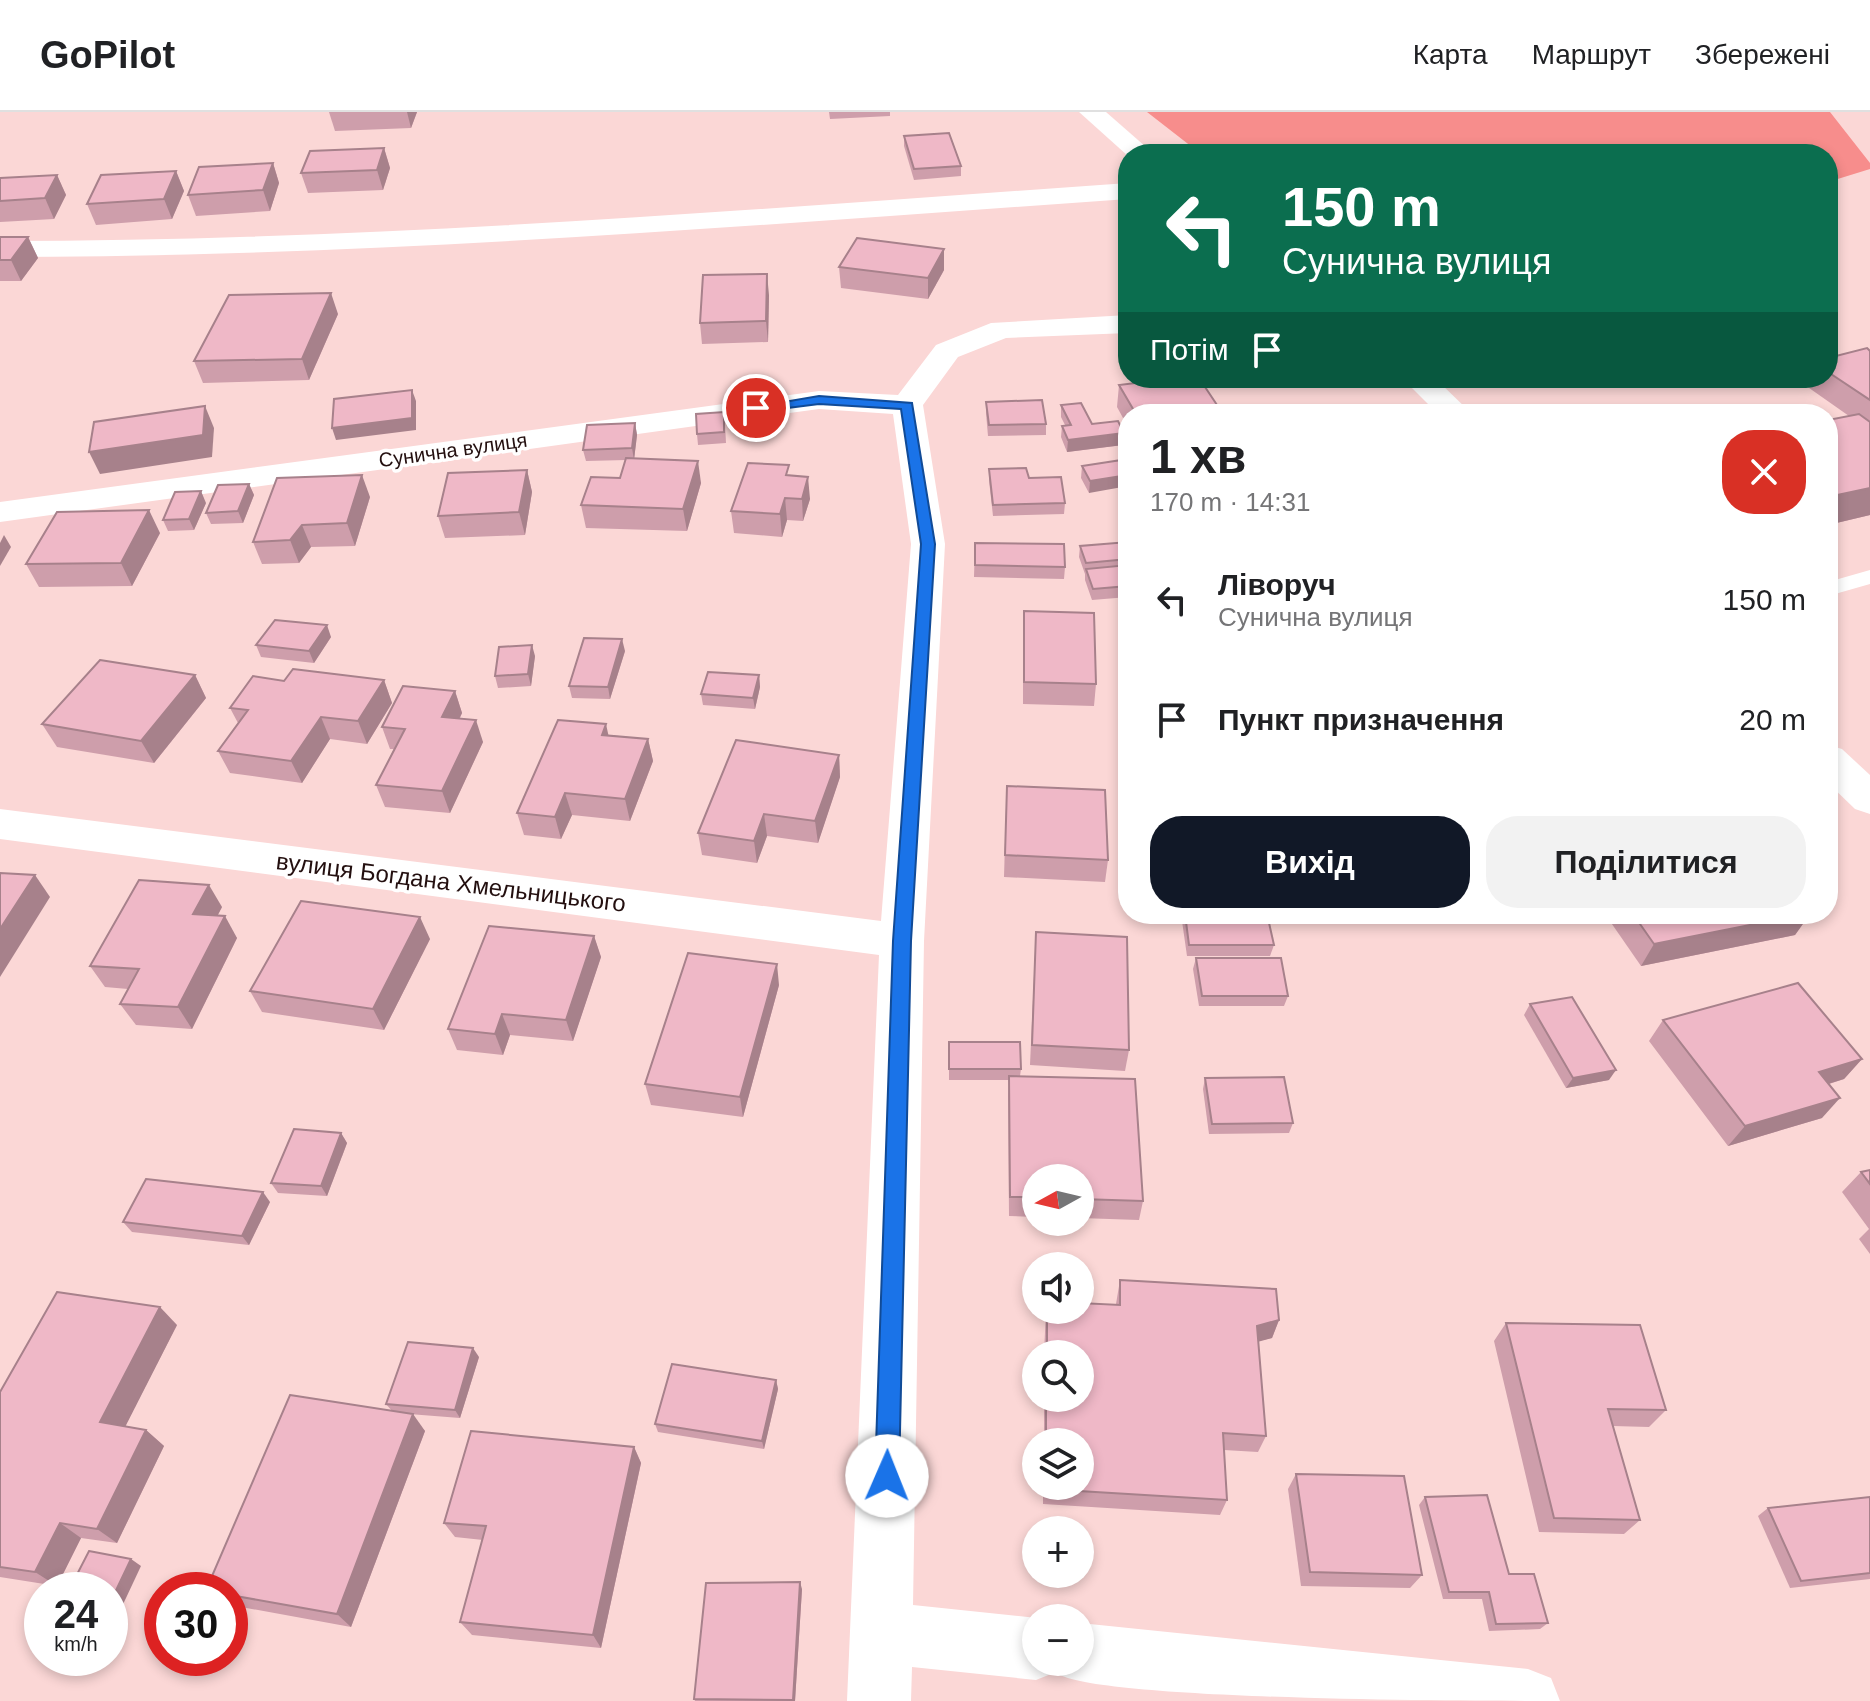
<!DOCTYPE html>
<html lang="uk">
<head>
<meta charset="utf-8">
<style>
  body { margin:0; font-family:Arial,sans-serif; background:#f2f2f2; color:#202124; height:100vh; display:flex; flex-direction:column; font-size:30px; white-space:nowrap }
  * { box-sizing:border-box; margin:0 }
  p { font-size:26px; color:#757577 }
  .icon { flex:none; width:44px; height:44px; fill:none; stroke:currentColor; stroke-width:2; stroke-linecap:round; stroke-linejoin:round }
  .map { position:relative; flex:1; overflow:hidden }
  .drawer { position:absolute; left:1118px; top:292px; width:720px; height:520px; display:flex; flex-direction:column; background:#fff; border-radius:32px; box-shadow:0 4px 12px #0003 }
  .drawer>* { flex:none }
  .guide { position:absolute; left:1118px; top:32px; width:720px; height:244px; border-radius:32px; box-shadow:0 4px 12px #0003; background:#0b6e4f; color:#fff; overflow:hidden }
  .needle { width:52px; rotate:262deg }
  .tools { position:absolute; left:1022px; top:1052px; display:grid; gap:16px }
  .tools a { display:grid; place-items:center; width:72px; height:72px; border-radius:50%; background:#fff; box-shadow:0 4px 12px #0003; font-size:40px }
  .speed { position:absolute; left:24px; top:1460px; display:flex; gap:16px; font-size:40px; font-weight:700; text-align:center }
  .speed>* { display:grid; place-content:center; width:104px; height:104px; border-radius:50%; background:#fff; box-shadow:0 4px 12px #0003; line-height:1 }
  .speed small { font-size:20px; font-weight:400 }
  .speed .limit { border:12px solid #d22; background:#fff; color:#111 }
  .pin { position:absolute; display:grid; place-items:center; width:68px; height:68px; color:#fff; margin:-34px; border:4px solid #fff; border-radius:50%; box-shadow:0 2px 8px #0007 }
  .me { position:absolute; width:88px; margin:-44px; rotate:1deg; stroke-linejoin:round; filter:drop-shadow(0 0 6px #0008) }
  .turn { display:flex; align-items:center; gap:28px; height:168px; padding:0 32px; font-size:36px }
  .turn .icon { width:104px; height:104px; stroke-width:2.5 }
  .turn b { display:block; font-size:56px; line-height:68px }
  .then { display:flex; align-items:center; height:76px; padding:0 32px; background:#0003; gap:16px; font-size:30px }
  .round { display:grid; place-items:center; flex:none; width:84px; height:84px; border-radius:32px; background:#f2f2f2 }
  .overview { display:flex; align-items:center; justify-content:space-between; height:136px; padding:0 32px }
  h1 { font-size:48px; font-weight:700; line-height:60px }
  .primary-button { display:flex; gap:16px; margin-top:auto; padding:16px 32px }
  .primary-button a { flex:1; height:92px; border-radius:32px; background:#111827; color:#fff; font-size:32px; font-weight:700; line-height:92px; text-align:center }
  .primary-button a+a { background:#f2f2f2; color:#202124 }
  ul { padding:0; list-style:none }
  li { display:flex; align-items:center; gap:24px; height:120px; padding:0 32px }
  li div { flex:1 }
  li b { display:block; font-size:30px }
  li em { font-style:normal }
  header { display:flex; align-items:center; gap:48px; box-sizing:border-box; height:112px; padding:0 40px; background:#fff; border-bottom:2px solid #e0e0e0 }
  header strong { font-size:38px }
  nav { display:flex; gap:44px; margin-inline-start:auto; font-size:28px }
  .map>svg:first-child { display:block }
</style>
</head>
<body>
<header>
<strong>GoPilot</strong>
<nav><a>Карта</a><a>Маршрут</a><a>Збережені</a></nav>
</header>
<div class="map">
<svg width="1870" height="1589" viewBox="0 0 1870 1589">
  <rect width="100%" height="100%" fill="#fbd7d6"/>
  <path fill="#f78d8c" d="M1147,0H1830L1870,51V57L1828,70V42H1201Z"/>
  <g fill="none" stroke-linecap="round" stroke-linejoin="round">
    <path fill="#fff" fill-rule="evenodd" d="M1870,458V472L1828,484V470Z"/>
    <g fill="#fff" fill-rule="evenodd">
      <path d="M1079,0H1106L1154,42L1128,44Z"/>
      <path d="M1128,71V87C753,113 376,145 0,145V129C376,129 753,97 1128,71Z"/>
      <path d="M1128,203V221L1006,226L958,245L923,293L945,432L924,829L913,1493L1037,1506L1036,1550H1080V1511L1528,1557L1551,1566L1560,1589C1493,1589 1083,1589 1056,1560L1036,1568L912,1555L911,1589H847L879,843L0,727V697L881,809L911,432L893,302L819,297L0,410V390L819,279L898,283L936,233L991,211Z"/>
      <path d="M1402,266H1435L1472,302H1438Z"/>
      <path d="M1828,633L1842,637L1870,663V702L1855,697L1828,671Z"/>
    </g>
  </g>
  <g fill="#ce9eab">
    <path d="M329,0H417L411,16L335,19Z"/>
    <path d="M829,0H890V4L830,7Z"/>
    <path d="M904,24L961,54V64L914,68L904,34Z"/>
    <path d="M384,36L390,56L383,78L308,81L301,61Z"/>
    <path d="M273,51L279,71L270,99L196,104L188,83Z"/>
    <path d="M176,59L184,79L172,107L96,113L87,92Z"/>
    <path d="M57,63L66,83L54,107L0,110V66Z"/>
    <path d="M0,125H28L38,146L21,169H0Z"/>
    <path d="M944,137V158L928,187L841,176L839,155Z"/>
    <path d="M769,183L768,230L702,232L700,211Z"/>
    <path d="M338,202L309,268L203,271L194,249Z"/>
    <path d="M1870,239V403L1828,413V308L1849,304L1802,271L1805,266H1828V246Z"/>
    <path d="M1446,266H1496L1454,274Z"/>
    <path d="M1119,273L1223,302H1128V315L1117,295Z"/>
    <path d="M986,290L1046,312V323L988,324L986,301Z"/>
    <path d="M1061,293L1092,312L1123,333L1067,340L1061,325L1062,314L1065,313L1061,305Z"/>
    <path d="M635,311L637,323L634,347L701,371L687,419L586,416L581,393L620,366L626,348L586,349L583,338Z"/>
    <path d="M725,312L726,331L698,333L697,322Z"/>
    <path d="M1128,347L1089,381L1081,366L1082,354Z"/>
    <path d="M989,357L1029,366L1065,391L1064,402L993,404L989,368Z"/>
    <path d="M527,358L532,380L525,423L445,426L438,404Z"/>
    <path d="M789,364L810,387L803,409L787,408L782,425L734,421L731,399Z"/>
    <path d="M249,372L254,383L243,411L211,412L206,401Z"/>
    <path d="M370,385L355,434L311,435L299,451L262,452L253,430Z"/>
    <path d="M206,391L194,418L168,419L163,408Z"/>
    <path d="M160,421L132,474L39,475L26,452Z"/>
    <path d="M1128,430V485L1092,488L1085,468V462L1079,445L1080,434Z"/>
    <path d="M975,431L1065,455L1064,467L974,465Z"/>
    <path d="M1024,499L1096,572L1094,594L1023,592V522Z"/>
    <path d="M331,525L314,551L261,545L256,533Z"/>
    <path d="M625,539L610,587L572,586L569,574Z"/>
    <path d="M535,544L531,574L498,576L495,564Z"/>
    <path d="M195,563L206,586L154,651L57,635L42,612Z"/>
    <path d="M759,563L760,575L755,597L703,593L701,582Z"/>
    <path d="M384,568L392,591L367,632L330,627L302,671L230,661L218,639L238,611L230,596L284,569Z"/>
    <path d="M455,579L462,601L460,606L483,630L450,701L385,695L376,673L394,637H390L382,615Z"/>
    <path d="M609,623L648,627L653,649L630,709L572,703L561,727L524,723L517,701Z"/>
    <path d="M839,643L840,665L818,731L767,724L757,751L702,743L698,721Z"/>
    <path d="M1006,696L1108,748L1105,770L1004,765Z"/>
    <path d="M222,795L217,804L237,826L192,917L136,913L120,892L128,877L105,875L90,854Z"/>
    <path d="M1184,802H1267L1274,833L1270,844H1187L1182,809Z"/>
    <path d="M1605,802H1810L1795,823L1641,854Z"/>
    <path d="M1036,820L1129,938L1125,959L1030,953Z"/>
    <path d="M594,824L601,845L573,929L510,923L503,943L457,938L448,917Z"/>
    <path d="M430,827L384,918L262,900L250,879Z"/>
    <path d="M1196,846L1288,884L1284,894H1199L1193,857Z"/>
    <path d="M779,873L743,1005L651,993L645,972Z"/>
    <path d="M1530,892L1609,968L1566,976L1524,903Z"/>
    <path d="M1663,908L1862,947L1844,967L1829,972L1822,1006L1728,1034L1649,929Z"/>
    <path d="M949,930L1021,957L1020,964L1143,1089L1139,1108L1080,1106V1066H1036V1105L1009,1104L1008,984L1009,968H949Z"/>
    <path d="M1205,966L1293,1011L1289,1021L1209,1022L1203,977Z"/>
    <path d="M341,1021L347,1031L327,1084L278,1081L271,1071Z"/>
    <path d="M1870,1058V1142L1859,1127L1869,1117L1842,1080L1861,1060Z"/>
    <path d="M270,1090L249,1133L132,1120L123,1110Z"/>
    <path d="M1120,1168L1279,1208L1272,1226L1258,1229L1266,1324L1258,1340L1224,1338L1227,1388L1220,1403L1043,1392V1374H1080V1330H1044V1286H1080V1242H1044L1046,1198H1080L1116,1192Z"/>
    <path d="M1506,1211L1666,1298L1649,1315L1613,1314L1640,1408L1624,1422L1539,1420L1494,1229Z"/>
    <path d="M177,1213L125,1314L146,1318L164,1334L117,1431L81,1426L57,1474L0,1465V1280Z"/>
    <path d="M479,1245L460,1306L409,1302L425,1319L351,1515L230,1493V1478L392,1299L386,1292Z"/>
    <path d="M776,1268L778,1277L764,1337L658,1320L655,1312Z"/>
    <path d="M634,1335L641,1351L601,1536L472,1523L460,1510L483,1428L455,1425L444,1411Z"/>
    <path d="M1296,1362L1422,1463L1410,1476L1301,1474L1288,1377Z"/>
    <path d="M1425,1385L1509,1462L1548,1511L1540,1517L1489,1519L1482,1487H1443L1419,1393Z"/>
    <path d="M1870,1385V1467L1790,1476L1758,1404L1768,1396Z"/>
    <path d="M802,1477L795,1589H695L694,1587Z"/>
  </g>
  <g fill="#a7818b">
    <path d="M407,0H417L411,16Z"/>
    <path d="M384,36L390,56L383,78L377,58Z"/>
    <path d="M273,51L279,71L270,99L263,78Z"/>
    <path d="M176,59L184,79L172,107L164,87Z"/>
    <path d="M57,63L66,83L54,107L45,86Z"/>
    <path d="M28,125L38,146L21,169L11,148Z"/>
    <path d="M944,137V158L928,187V166Z"/>
    <path d="M767,162L769,183L768,230L766,209Z"/>
    <path d="M331,181L338,202L309,268L302,247Z"/>
    <path d="M1456,266H1496L1454,274Z"/>
    <path d="M412,278L416,289V318L336,328L332,316Z"/>
    <path d="M205,294L214,316L212,345L100,362L89,340Z"/>
    <path d="M635,311L637,323L634,348L632,336Z"/>
    <path d="M1124,321L1123,333L1067,340L1068,328Z"/>
    <path d="M698,349L701,371L687,419L683,397Z"/>
    <path d="M527,358L532,380L525,423L519,400Z"/>
    <path d="M362,363L370,385L355,434L347,411Z"/>
    <path d="M1128,363V374L1089,381L1090,369Z"/>
    <path d="M808,365L810,387L803,409L802,387Z"/>
    <path d="M249,372L254,383L243,411L238,399Z"/>
    <path d="M1870,376V403L1828,413V385Z"/>
    <path d="M201,379L206,391L194,418L189,407Z"/>
    <path d="M785,386L787,408L782,425L780,402Z"/>
    <path d="M149,398L160,421L132,474L121,451Z"/>
    <path d="M302,413L311,435L299,451L290,428Z"/>
    <path d="M4,423L11,435L0,454V431Z"/>
    <path d="M327,513L331,525L314,551L309,539Z"/>
    <path d="M622,527L625,539L610,587L608,575Z"/>
    <path d="M532,533L535,544L531,574L528,562Z"/>
    <path d="M195,563L206,586L154,651L141,629Z"/>
    <path d="M759,563L760,575L755,597L753,586Z"/>
    <path d="M384,568L392,591L367,632L358,609Z"/>
    <path d="M455,579L462,601L449,627L442,605Z"/>
    <path d="M321,605L330,627L302,671L291,649Z"/>
    <path d="M476,608L483,630L450,701L442,679Z"/>
    <path d="M606,612L611,635L602,623Z"/>
    <path d="M648,627L653,649L630,709L625,687Z"/>
    <path d="M839,643L840,665L818,731L815,709Z"/>
    <path d="M565,681L572,703L561,727L555,705Z"/>
    <path d="M764,702L767,724L757,751L754,729Z"/>
    <path d="M35,763L50,785L0,865V817Z"/>
    <path d="M209,773L222,795L207,824L193,802Z"/>
    <path d="M1805,802H1810L1795,823L1641,854L1654,832Z"/>
    <path d="M225,804L237,826L192,917L178,895Z"/>
    <path d="M420,805L430,827L384,918L373,897Z"/>
    <path d="M594,824L601,845L573,929L566,908Z"/>
    <path d="M777,852L779,873L743,1005L740,985Z"/>
    <path d="M502,902L510,923L503,943L495,922Z"/>
    <path d="M1862,947L1844,967L1802,980L1819,960Z"/>
    <path d="M1616,958L1609,968L1566,976L1573,966Z"/>
    <path d="M1840,986L1822,1006L1728,1034L1745,1014Z"/>
    <path d="M341,1021L347,1031L327,1084L321,1074Z"/>
    <path d="M263,1080L270,1090L249,1133L242,1124Z"/>
    <path d="M160,1195L177,1213L119,1327L100,1310Z"/>
    <path d="M1279,1208L1272,1226L1250,1232L1257,1214Z"/>
    <path d="M473,1236L479,1245L460,1306L455,1298Z"/>
    <path d="M776,1268L778,1277L764,1337L762,1329Z"/>
    <path d="M413,1302L425,1319L351,1515L337,1502Z"/>
    <path d="M146,1318L164,1334L117,1431L97,1417Z"/>
    <path d="M634,1335L641,1351L601,1536L593,1523Z"/>
    <path d="M60,1411L81,1426L57,1474L35,1460Z"/>
    <path d="M131,1447L141,1454L110,1520V1491Z"/>
    <path d="M800,1470L802,1477L795,1589H793Z"/>
  </g>
  <g fill="#efb8c7" stroke="#a7818b" stroke-width="2">
    <path d="M949,21L961,54L914,57L904,24Z"/>
    <path d="M384,36L377,58L301,61L310,39Z"/>
    <path d="M273,51L263,78L188,83L199,55Z"/>
    <path d="M176,59L164,87L87,92L101,63Z"/>
    <path d="M57,63L45,86L0,89V66Z"/>
    <path d="M0,125H28L11,148H0Z"/>
    <path d="M857,126L944,137L928,166L839,155Z"/>
    <path d="M767,162L766,209L700,211L703,163Z"/>
    <path d="M331,181L302,247L194,249L229,183Z"/>
    <path d="M1867,236L1870,239V288L1828,260V246Z"/>
    <path d="M1176,266H1199L1223,302H1136L1119,273Z"/>
    <path d="M412,278V306L332,316L334,287Z"/>
    <path d="M1042,288L1046,312L989,313L986,290Z"/>
    <path d="M1081,291L1092,312L1118,309L1124,321L1068,328L1062,314L1071,313L1061,293Z"/>
    <path d="M1380,293L1387,302H1293Z"/>
    <path d="M205,294L203,323L89,340L94,310Z"/>
    <path d="M724,300V320L697,322L696,302Z"/>
    <path d="M1859,302L1870,310V376L1828,385V308Z"/>
    <path d="M635,311L632,336L583,338L587,313Z"/>
    <path d="M626,346L698,349L683,397L581,393L591,365L620,366Z"/>
    <path d="M1128,347V363L1090,369L1082,354Z"/>
    <path d="M748,351L789,353L786,363L808,365L802,387L785,386L780,402L731,399Z"/>
    <path d="M1026,356L1029,366L1061,365L1065,391L993,393L989,357Z"/>
    <path d="M527,358L519,400L438,404L448,361Z"/>
    <path d="M362,363L347,411L302,413L290,428L253,430L277,366Z"/>
    <path d="M249,372L238,399L206,401L218,373Z"/>
    <path d="M201,379L189,407L163,408L175,380Z"/>
    <path d="M149,398L121,451L26,452L57,400Z"/>
    <path d="M1128,430V447L1086,451L1080,434Z"/>
    <path d="M975,431L1064,432L1065,455L975,453Z"/>
    <path d="M1128,453V474L1093,477L1086,457Z"/>
    <path d="M1024,499L1094,501L1096,572L1024,570Z"/>
    <path d="M275,508L327,513L309,539L256,533Z"/>
    <path d="M584,526L622,527L608,575L569,574Z"/>
    <path d="M532,533L528,562L495,564L499,535Z"/>
    <path d="M100,548L195,563L141,629L42,612Z"/>
    <path d="M293,557L384,568L358,609L321,605L291,649L218,639L248,598L230,596L253,564L284,569Z"/>
    <path d="M708,560L759,563L753,586L701,582Z"/>
    <path d="M403,574L455,579L442,605L476,608L442,679L376,673L405,617L382,615Z"/>
    <path d="M558,608L606,612L602,623L648,627L625,687L565,681L555,705L517,701Z"/>
    <path d="M736,628L839,643L815,709L764,702L754,729L698,721Z"/>
    <path d="M1007,674L1105,678L1108,748L1005,743Z"/>
    <path d="M0,761L35,763L0,817Z"/>
    <path d="M139,768L209,773L193,802L225,804L178,895L120,892L139,857L90,854Z"/>
    <path d="M301,789L420,805L373,897L250,879Z"/>
    <path d="M1185,802H1267L1274,833H1189Z"/>
    <path d="M1633,802H1805L1654,832Z"/>
    <path d="M489,814L594,824L566,908L502,902L495,922L448,917Z"/>
    <path d="M1036,820L1127,825L1129,938L1032,933Z"/>
    <path d="M688,841L777,852L740,985L645,972Z"/>
    <path d="M1196,846H1281L1288,884H1202Z"/>
    <path d="M1798,871L1862,947L1819,960L1840,986L1745,1014L1663,908Z"/>
    <path d="M1572,885L1616,958L1573,966L1530,892Z"/>
    <path d="M949,930H1020L1021,957H949Z"/>
    <path d="M1009,964L1135,967L1143,1089L1080,1087V1066H1036V1085H1010Z"/>
    <path d="M1284,965L1293,1011L1212,1012L1205,966Z"/>
    <path d="M294,1017L341,1021L321,1074L271,1071Z"/>
    <path d="M1870,1058V1072L1861,1060Z"/>
    <path d="M146,1067L263,1080L242,1124L123,1110Z"/>
    <path d="M1120,1168L1276,1177L1279,1208L1257,1214L1266,1324L1223,1321L1227,1388L1046,1377V1374H1080V1330H1046V1286H1080V1242H1047V1198H1080V1191L1120,1193Z"/>
    <path d="M57,1180L160,1195L100,1310L146,1318L97,1417L60,1411L35,1460L0,1455V1280Z"/>
    <path d="M1506,1211L1640,1213L1666,1298L1608,1297L1640,1408L1554,1406Z"/>
    <path d="M408,1230L473,1236L455,1298L386,1292Z"/>
    <path d="M672,1252L776,1268L762,1329L655,1312Z"/>
    <path d="M290,1283L413,1302L337,1502L230,1483V1478H206Z"/>
    <path d="M471,1319L634,1335L593,1523L460,1510L486,1414L444,1411Z"/>
    <path d="M1296,1362L1404,1364L1422,1463L1310,1460Z"/>
    <path d="M1487,1383L1509,1462H1534L1548,1511L1496,1512L1489,1480H1449L1425,1385Z"/>
    <path d="M1870,1385V1461L1801,1469L1768,1396Z"/>
    <path d="M89,1439L131,1447L110,1491V1478H69Z"/>
    <path d="M800,1470L793,1588L694,1587L706,1471Z"/>
  </g>
  <path fill="#1a73e8" stroke="#114b97" stroke-width="2" d="M819,284L912,291L935,432L911,829L899,1364L896,1372L887,1376L879,1372L875,1364L893,829L921,432L901,297L819,292L756,300L749,296Z"/>
  <g text-anchor="middle" dominant-baseline="central" stroke-width="7" stroke-linejoin="round" paint-order="stroke">
    <g font-size="20" fill="#230f0f" stroke="#fff">
      <text transform="translate(453 338) rotate(-8)">Сунична вулиця</text>
    </g>
    <g font-size="24" fill="#230f0f" stroke="#fff">
      <text transform="translate(451 770) rotate(7)">вулиця Богдана Хмельницького</text>
    </g>
  </g>
</svg>
<div class="tools">
<a><svg class="needle" viewBox="-14 -14 28 28"><path d="M0-13l5 13h-10z" fill="#e53935"/><path d="M0 13l5-13h-10z" fill="#757577"/></svg></a>
<a><svg class="icon" aria-label="sound" viewBox="0 0 24 24"><path d="M4 9h4l5-4v14l-5-4H4zM17 9q2 3 0 6"/></svg></a>
<a><svg class="icon" aria-label="search" viewBox="0 0 24 24"><circle cx="10" cy="10" r="6"/><path d="M15 15l6 6"/></svg></a>
<a><svg class="icon" aria-label="layers" viewBox="0 0 24 24"><path d="M12 4l9 5-9 5-9-5zM3 14l9 5 9-5"/></svg></a>
<a>+</a>
<a>−</a>
</div>
<div class="speed"><div>24<small>km/h</small></div><div class="limit">30</div></div>
<div class="pin" style="left:756px;top:296px;background:#d93025"><svg class="icon" aria-label="arrive" viewBox="0 0 24 24"><path d="M6 21V4h12l-3 4 3 4H6"/></svg></div>
<svg class="me" style="left:887px;top:1364px" viewBox="-20 -20 40 40"><circle r="19" fill="#fff"/><path d="M0-13L10 11 0 6-10 11z" fill="#1a73e8"/></svg>
<div class="guide">
<div class="turn"><svg class="icon" aria-label="left" viewBox="0 0 24 24"><path d="M17 20v-9H6M10 6l-5 5 5 5"/></svg><div><b>150 m</b>Сунична вулиця</div></div>
<div class="then">Потім<svg class="icon" aria-label="arrive" viewBox="0 0 24 24"><path d="M6 21V4h12l-3 4 3 4H6"/></svg></div>
</div>
<section class="drawer">
<div class="overview"><div><h1>1 хв</h1><p>170 m · 14:31</p></div><a class="round" style="background:#d93025;color:#fff"><svg class="icon" aria-label="close" viewBox="0 0 24 24"><path d="M6 6l12 12M18 6L6 18"/></svg></a></div>
<ul>
<li><svg class="icon" aria-label="left" viewBox="0 0 24 24"><path d="M17 20v-9H6M10 6l-5 5 5 5"/></svg><div><b>Ліворуч</b><p>Сунична вулиця</p></div><em>150 m</em></li>
<li><svg class="icon" aria-label="arrive" viewBox="0 0 24 24"><path d="M6 21V4h12l-3 4 3 4H6"/></svg><div><b>Пункт призначення</b></div><em>20 m</em></li>
</ul>
<div class="primary-button"><a>Вихід</a><a>Поділитися</a></div>
</section>
</div>
</body>
</html>
